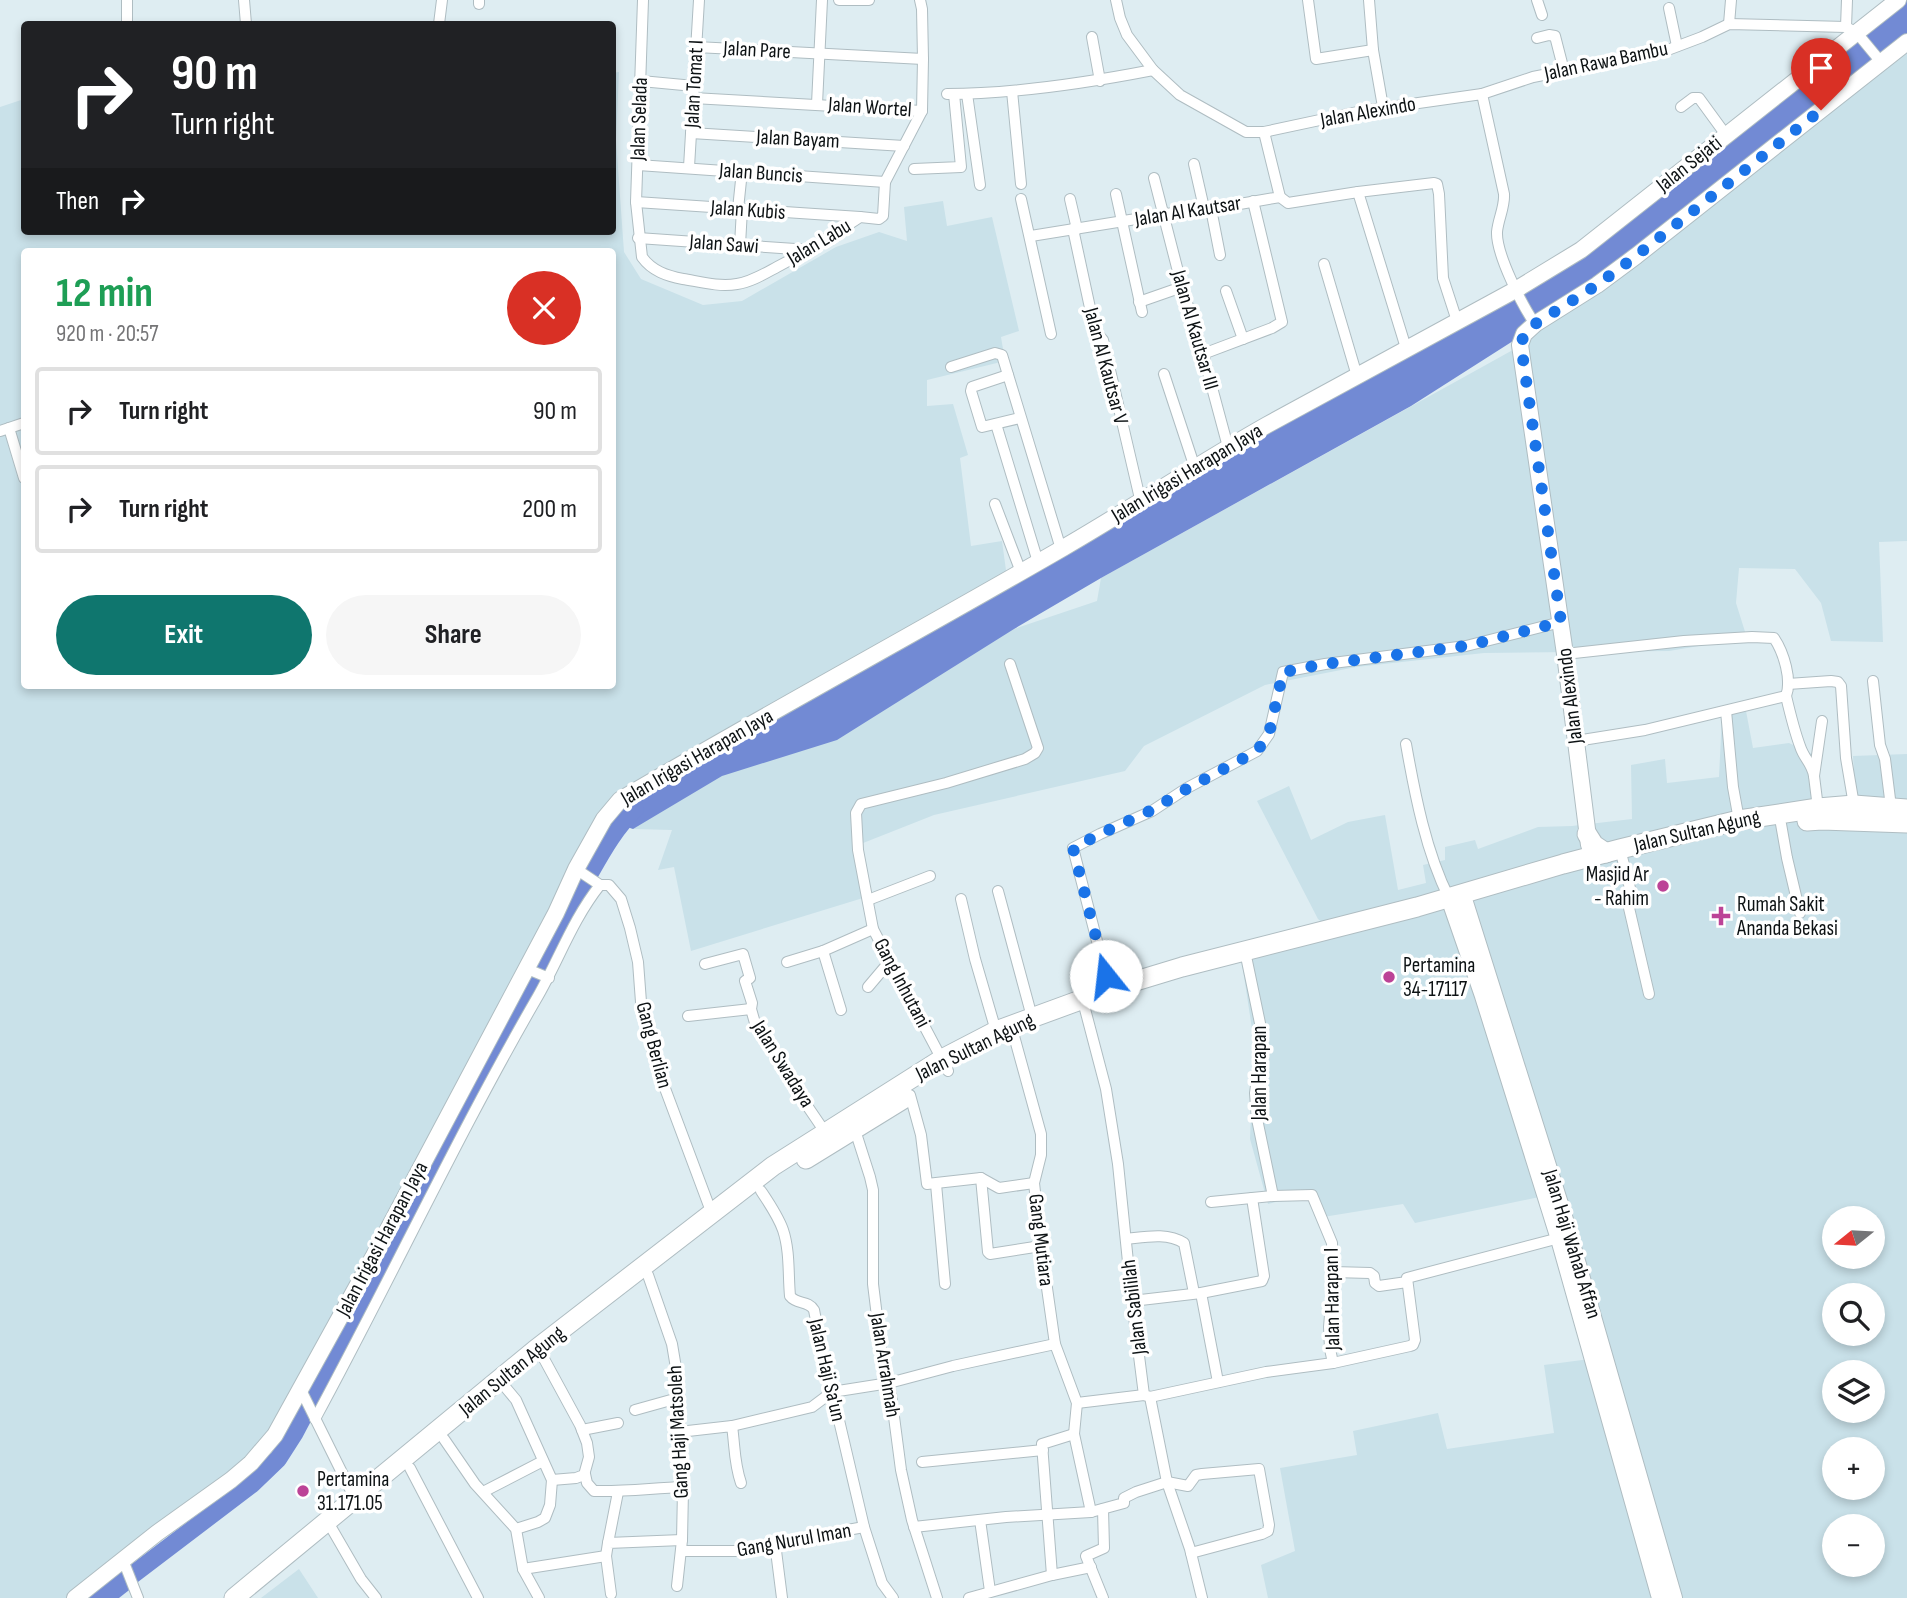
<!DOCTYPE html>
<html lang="en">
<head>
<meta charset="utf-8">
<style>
  body { margin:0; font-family:"Sofia Sans Condensed",sans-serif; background:#f6f6f6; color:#202124; height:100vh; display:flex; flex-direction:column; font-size:26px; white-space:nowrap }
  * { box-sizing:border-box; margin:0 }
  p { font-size:23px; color:#757577 }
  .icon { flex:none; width:38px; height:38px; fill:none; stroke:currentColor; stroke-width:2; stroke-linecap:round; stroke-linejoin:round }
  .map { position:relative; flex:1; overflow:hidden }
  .side { position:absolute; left:21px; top:248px; width:595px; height:441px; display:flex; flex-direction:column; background:#fff; border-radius:7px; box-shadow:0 4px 10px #0003 }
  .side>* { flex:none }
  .top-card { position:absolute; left:21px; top:21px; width:595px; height:214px; border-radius:7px; box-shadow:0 4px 10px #0003; background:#202124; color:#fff; overflow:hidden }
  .needle { width:46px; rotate:252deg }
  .buttons { position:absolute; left:1822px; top:1206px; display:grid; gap:14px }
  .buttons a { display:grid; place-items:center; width:63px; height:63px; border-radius:50%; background:#fff; box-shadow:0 4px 10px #0003; font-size:35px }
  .pin { position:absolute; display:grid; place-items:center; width:60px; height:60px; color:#fff; margin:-72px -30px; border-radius:50% 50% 50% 0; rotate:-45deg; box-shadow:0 0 7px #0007 }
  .pin .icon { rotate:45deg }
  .me { position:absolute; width:77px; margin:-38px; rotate:344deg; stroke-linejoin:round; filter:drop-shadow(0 0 5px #0008) }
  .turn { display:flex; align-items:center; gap:24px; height:147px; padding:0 35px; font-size:32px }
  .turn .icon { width:91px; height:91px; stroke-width:2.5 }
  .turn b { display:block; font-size:49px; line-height:60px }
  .then { display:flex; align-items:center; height:66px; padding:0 35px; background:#0003; gap:14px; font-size:26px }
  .round { display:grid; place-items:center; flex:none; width:74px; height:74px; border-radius:37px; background:#f6f6f6 }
  .headline { display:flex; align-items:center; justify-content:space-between; height:119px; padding:0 35px }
  h1 { font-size:42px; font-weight:700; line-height:52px; color:#1e9e55 }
  .button { display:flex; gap:14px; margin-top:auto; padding:14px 35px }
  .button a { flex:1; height:80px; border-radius:42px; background:#0f766e; color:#fff; font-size:28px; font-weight:700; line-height:80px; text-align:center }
  .button a+a { background:#f6f6f6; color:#202124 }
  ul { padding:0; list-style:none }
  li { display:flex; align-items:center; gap:21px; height:88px; margin:0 14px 10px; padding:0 21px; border:4px solid #e0e0e0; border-radius:7px }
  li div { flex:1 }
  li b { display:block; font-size:26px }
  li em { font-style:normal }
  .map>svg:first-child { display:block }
</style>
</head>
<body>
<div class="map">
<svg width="1907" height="1598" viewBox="0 0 1907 1598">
  <rect width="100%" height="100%" fill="#deedf2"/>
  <g fill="#c9e1e9" fill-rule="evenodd">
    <path d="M1907,42V541L1879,542L1883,642L1831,641L1821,603L1795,569L1739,568L1736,603L1747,638L1669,651L1484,653L1356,667L1265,685L1144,746L1125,771L934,815L853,847L863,898L691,951L674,867L658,870L672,830L633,829L604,819L275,1435L75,1598H0V107L24,99V231H612V73L619,72L616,140L624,252L641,279L703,305L742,301L836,247L879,232L907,241L904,207L943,201L947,226L992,217L1019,331L1001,337L1005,361L927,380V406L953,404L968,455L960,458L971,546L1002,541L1014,629L1097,601L1101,578L1520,346L1521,340ZM24,252H612V686H24Z"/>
    <path d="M1746,711L1753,748L1789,743L1812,754L1817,807L1856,805L1853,756L1907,754V1598H1268L1261,1565L1295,1551L1280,1468L1357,1455L1353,1431L1438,1413L1447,1449L1554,1433L1544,1365L1590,1359L1544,1196L1415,1223L1403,1204L1317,1218L1310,1193L1268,1204L1250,1139L1254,1042L1242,963L1335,933L1318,919L1257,801L1289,786L1311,840L1348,822L1385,815L1398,890L1426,883L1423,865L1445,860V847L1475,840L1478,849L1538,827L1572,826L1632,819L1631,765L1665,759L1667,783L1719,777L1722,715ZM1834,1218H1872V1256H1834ZM1834,1295H1872V1334H1834ZM1834,1372H1872V1410H1834ZM1834,1449H1872V1488H1834ZM1834,1526H1872V1564H1834Z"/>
    <path d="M299,1569L318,1598H261Z"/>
  </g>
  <g fill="#728ad4">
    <path d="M1899,0H1907V42L1524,334L1411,406L1101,578L1014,629L837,740L722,776L633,829L604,819L616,803L1517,289Z"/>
    <path d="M123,1560L133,1587L119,1598H75Z"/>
  </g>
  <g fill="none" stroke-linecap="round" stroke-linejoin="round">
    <path stroke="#728ad4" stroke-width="18" d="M102,1598L252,1484L278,1459L294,1434L591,871C604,848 616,827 635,809"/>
    <g stroke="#afbdc2" stroke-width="12">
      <g id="street">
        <path d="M127,0V24"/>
        <path d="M244,0L246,24"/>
        <path d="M643,0L636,202L642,257C652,271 667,276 683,279C701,282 719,287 737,284C751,282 764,274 777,267C806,252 833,235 860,217L879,219L883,216L885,182L922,111L923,59L922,9L920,0"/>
        <path d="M839,0H869"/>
        <path d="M1116,0L1120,18L1127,35L1153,70L1180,95L1246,132H1264L1362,111L1482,94L1504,194C1505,207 1498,219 1497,232C1496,254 1522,305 1535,324"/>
        <path d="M1308,0L1316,59L1373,50"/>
        <path d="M1369,0L1373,50L1383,107"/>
        <path d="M1537,0L1542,15"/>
        <path d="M1847,0L1846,27L1857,33L1881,62"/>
        <path d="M479,4V0"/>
        <path d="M1669,8L1677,46"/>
        <path d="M439,24L442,0"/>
        <path d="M1729,24L1731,0"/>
        <path d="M1092,37L1100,81"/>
        <path d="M1537,38L1549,35L1555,36L1564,71"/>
        <path d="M696,47L923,59"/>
        <path d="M641,81L694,86"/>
        <path d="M1012,91L1021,184"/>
        <path d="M947,94C1016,94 1086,83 1153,70"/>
        <path d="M967,94L980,185"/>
        <path d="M1482,94L1533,77L1665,51L1702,37L1729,24L1846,27"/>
        <path d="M693,98L922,111"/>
        <path d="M817,104L822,0"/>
        <path d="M1681,107L1693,98H1699L1726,135"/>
        <path d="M691,133L904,146"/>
        <path d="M1194,164L1204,208"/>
        <path d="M638,165L885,182"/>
        <path d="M689,167L699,0"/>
        <path d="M914,169L961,167L954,94"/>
        <path d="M1154,178L1182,287L1203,354L1228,447"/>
        <path d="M1358,192L1434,183L1437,184L1439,194L1443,278L1457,321"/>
        <path d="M1116,194L1142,312"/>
        <path d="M1280,197L1288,203L1358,192L1406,348"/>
        <path d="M1021,199L1051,334"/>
        <path d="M1070,199L1077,229"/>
        <path d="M636,202L860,217"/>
        <path d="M738,209L742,171"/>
        <path d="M1211,209L1220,255"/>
        <path d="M1073,229L1095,331L1103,340L1141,503"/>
        <path d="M1031,236L1204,208L1211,209L1280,197L1264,132"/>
        <path d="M638,238L810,250"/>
        <path d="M740,245L742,209"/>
        <path d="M1324,264L1357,376"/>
        <path d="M1226,291L1243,339"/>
        <path d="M1139,302L1182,287"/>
        <path d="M1203,354L1272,328L1282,322L1253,201"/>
        <path d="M951,367L995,353L1002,355L1061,549"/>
        <path d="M1164,374L1195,468"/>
        <path d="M1008,375L972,387L971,391L982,427L1020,418"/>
        <path d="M996,424L1038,562"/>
        <path d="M9,428L24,478"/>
        <path d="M0,431L24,423"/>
        <path d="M995,504L1021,572"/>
        <path d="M1565,654L1684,641L1752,637L1774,638C1784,653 1792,680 1786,696C1790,713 1794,730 1800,746C1804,759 1812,763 1814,776"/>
        <path d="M1873,681L1880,745L1885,759L1891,807"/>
        <path d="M1788,684L1831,681L1838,682L1841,686L1846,758L1854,805"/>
        <path d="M1726,711L1733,787L1739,820"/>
        <path d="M1576,741L1645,730L1786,696"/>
        <path d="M1406,744C1415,795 1426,852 1449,898"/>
        <path d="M1818,808L1814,776L1822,721"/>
        <path d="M1781,824L1787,858L1800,913"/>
        <path d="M1620,849L1633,900L1629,908L1649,994"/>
        <path d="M576,869L600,885"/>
        <path d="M600,885H609L621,899L630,928L638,962L641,1002L649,1032L654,1059L712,1214"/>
        <path d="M998,891L1032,1017"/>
        <path d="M961,899L975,959L996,1031"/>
        <path d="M868,900L930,876"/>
        <path d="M823,951L841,1010"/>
        <path d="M1244,951L1247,961L1261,1028L1260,1058L1255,1093L1257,1119L1273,1196"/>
        <path d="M787,962L823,951L873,929"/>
        <path d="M705,964L743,954L750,978L745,981L752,1003L751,1009L755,1023L782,1062L791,1082L825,1132"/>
        <path d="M525,968L549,978"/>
        <path d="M868,987L890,961"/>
        <path d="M1116,987L1106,976L1073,848L1100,834L1152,811L1187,788L1257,751L1269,734L1283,672L1325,664L1466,646L1561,622"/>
        <path d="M1085,1009L1106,1089L1118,1164L1132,1301L1144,1395L1150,1397L1167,1482L1190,1549L1202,1598"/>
        <path d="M688,1016L751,1009"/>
        <path d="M1014,1036L1041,1134V1155L1034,1183L1041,1246L1055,1344L1077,1403L1074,1434L1091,1512"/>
        <path d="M948,1071L873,929L858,850L856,813L861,804L946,783L1025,759L1035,753L1038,748L1010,664"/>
        <path d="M910,1095L921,1135L927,1184L981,1178L999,1188L1034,1183"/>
        <path d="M855,1130L870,1177L873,1190V1284L881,1349L891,1394L901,1470L912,1520L937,1598"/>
        <path d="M981,1178L988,1252L990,1254L1041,1246"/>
        <path d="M936,1184L945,1284"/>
        <path d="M761,1191C769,1203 778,1216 783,1230C790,1251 788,1274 790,1296C797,1305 808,1300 814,1310L830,1393L838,1416L864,1527L882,1583L893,1598"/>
        <path d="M1211,1202L1273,1196L1312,1195L1332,1243L1333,1280L1329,1327L1330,1349L1333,1363"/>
        <path d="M1126,1239C1145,1237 1167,1232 1184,1243L1194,1293"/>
        <path d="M1333,1272L1370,1273L1374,1276L1375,1283L1379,1286L1407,1282"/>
        <path d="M648,1275L672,1344L677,1374L683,1490L682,1540L677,1586"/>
        <path d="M1201,1293L1218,1382"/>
        <path d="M1132,1301L1201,1293L1262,1281L1264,1276L1252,1198"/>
        <path d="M543,1357L580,1425L587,1443L589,1457L584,1475L576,1478L552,1480"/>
        <path d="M506,1388L516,1400L552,1480L550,1505L545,1518L538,1522L516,1529"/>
        <path d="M301,1390L355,1499"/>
        <path d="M1150,1397L1266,1372L1333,1363L1410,1346L1413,1345L1415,1340L1407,1278L1563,1237"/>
        <path d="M1077,1403L1144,1395"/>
        <path d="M635,1410L678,1398"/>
        <path d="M315,1419C391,1279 458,1134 538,996C559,959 573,919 600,885"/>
        <path d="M732,1426L812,1407L832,1392L889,1383L953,1366L1055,1344"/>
        <path d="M582,1430L618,1423"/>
        <path d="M679,1432L732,1426C735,1447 734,1463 741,1483"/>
        <path d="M444,1439L475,1484L516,1529L523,1569L539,1598"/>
        <path d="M922,1462L1043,1450"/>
        <path d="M410,1468L478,1598"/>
        <path d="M585,1474L587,1483L594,1491C624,1492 653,1488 683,1487"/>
        <path d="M483,1492L543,1461"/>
        <path d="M1103,1509L1104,1548L1086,1556L1103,1598"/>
        <path d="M980,1520L990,1591"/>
        <path d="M914,1527L1006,1517L1091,1512L1124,1503V1498L1136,1492L1167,1482L1188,1486L1196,1475L1202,1474L1259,1469L1269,1525L1268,1531L1262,1534L1191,1553"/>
        <path d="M332,1529L361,1579L376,1598"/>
        <path d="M608,1543L618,1492"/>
        <path d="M775,1543L782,1598"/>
        <path d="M681,1551H741L775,1543L864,1527"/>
        <path d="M123,1560L138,1598"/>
        <path d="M523,1569L606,1556"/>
        <path d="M1052,1575L1042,1444L1074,1434"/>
        <path d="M611,1594L606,1556L608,1543L682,1540"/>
        <path d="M969,1598L1052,1575L1091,1567"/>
      </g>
    </g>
    <g stroke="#afbdc2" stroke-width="18">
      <g id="secondary">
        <path d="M1589,845L1565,654L1520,345L1524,334L1535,324L1597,285L1636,256L1907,42"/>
        <path d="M1462,893L1566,1223L1674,1598"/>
        <path d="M1449,898L1483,996L1559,1239L1660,1598"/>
        <path d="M75,1598L157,1533L231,1480L251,1463L275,1435L376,1252L556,913L576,869L604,819L620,800C766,714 916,633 1063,548C1132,508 1198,464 1267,425L1517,289L1581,250L1898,0"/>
      </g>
    </g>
    <g stroke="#afbdc2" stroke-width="21">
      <g id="highway">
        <path d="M1807,821L1822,820L1907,823"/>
        <path d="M1587,834L1594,845L1606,853"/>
        <path d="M806,1159L905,1098"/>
        <path d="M234,1598L535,1350L773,1166L942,1059L996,1031L1116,987L1182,967L1417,907L1563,864L1620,849L1739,820L1818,808L1854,805L1907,809"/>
      </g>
    </g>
    <use href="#street" stroke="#fff" stroke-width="10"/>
    <use href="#secondary" stroke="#fff" stroke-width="16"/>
    <use href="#highway" stroke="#fff" stroke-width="19"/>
  </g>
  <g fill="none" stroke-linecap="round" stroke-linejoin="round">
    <path stroke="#1a73e8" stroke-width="12" stroke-dasharray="0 21.6" d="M1106,976L1073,848L1100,834L1152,810L1188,788L1257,751L1269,734L1283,672L1325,664L1466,646L1561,622L1521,345L1524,334L1535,324L1597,285L1636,256L1821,110"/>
  </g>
  <g fill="#bc4397" stroke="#fff" stroke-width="2.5">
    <circle cx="1663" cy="886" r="7"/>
    <path d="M1717.5 905.5h7v7h7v7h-7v7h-7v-7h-7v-7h7z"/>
    <circle cx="1389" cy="977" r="7"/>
    <circle cx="303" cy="1491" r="7"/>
  </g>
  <g text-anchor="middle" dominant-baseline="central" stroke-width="7" stroke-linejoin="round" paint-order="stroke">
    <g font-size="21" fill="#0d1214" stroke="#fff">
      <text transform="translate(757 50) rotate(3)">Jalan Pare</text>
      <text transform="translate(1606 61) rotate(-12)">Jalan Rawa Bambu</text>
      <text transform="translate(694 84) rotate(-87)">Jalan Tomat I</text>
      <text transform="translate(870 107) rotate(4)">Jalan Wortel</text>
      <text transform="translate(1368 112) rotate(-10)">Jalan Alexindo</text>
      <text transform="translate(639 119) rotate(-88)">Jalan Selada</text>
      <text transform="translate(798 139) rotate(3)">Jalan Bayam</text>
      <text transform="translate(1689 164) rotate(-38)">Jalan Sejati</text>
      <text transform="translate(761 173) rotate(4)">Jalan Buncis</text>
      <text transform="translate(748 210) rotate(4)">Jalan Kubis</text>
      <text transform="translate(1188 211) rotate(-9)">Jalan Al Kautsar</text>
      <text transform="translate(819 242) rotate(-31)">Jalan Labu</text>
      <text transform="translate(724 244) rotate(4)">Jalan Sawi</text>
      <text transform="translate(1195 330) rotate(74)">Jalan Al Kautsar III</text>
      <text transform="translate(1106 366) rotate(75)">Jalan Al Kautsar V</text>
      <text transform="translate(1187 473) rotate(-31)">Jalan Irigasi Harapan Jaya</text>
      <text transform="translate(1570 696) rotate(-97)">Jalan Alexindo</text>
      <text transform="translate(697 757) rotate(-30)">Jalan Irigasi Harapan Jaya</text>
      <text transform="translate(1697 831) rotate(-13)">Jalan Sultan Agung</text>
      <text transform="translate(902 983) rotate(62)">Gang Inhutani</text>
      <text transform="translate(654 1045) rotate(75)">Gang Berlian</text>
      <text transform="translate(975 1047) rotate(-26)">Jalan Sultan Agung</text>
      <text transform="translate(783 1064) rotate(58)">Jalan Swadaya</text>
      <text transform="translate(1259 1073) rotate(-90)">Jalan Harapan</text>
      <text transform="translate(382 1239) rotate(-62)">Jalan Irigasi Harapan Jaya</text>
      <text transform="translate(1041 1240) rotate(83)">Gang Mutiara</text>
      <text transform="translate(1572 1244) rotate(73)">Jalan Haji Wahab Affan</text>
      <text transform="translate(1332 1299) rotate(-91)">Jalan Harapan I</text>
      <text transform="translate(1134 1307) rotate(-97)">Jalan Sabililah</text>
      <text transform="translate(885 1365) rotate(81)">Jalan Arrahmah</text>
      <text transform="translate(827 1370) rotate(77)">Jalan Haji Sa'un</text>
      <text transform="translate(512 1371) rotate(-39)">Jalan Sultan Agung</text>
      <text transform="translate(678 1432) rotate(-93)">Gang Haji Matsoleh</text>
      <text transform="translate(794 1540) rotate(-10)">Gang Nurul Iman</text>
    </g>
    <g font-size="21" fill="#0d1214" stroke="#fff" text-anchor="start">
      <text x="1649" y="874" text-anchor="end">Masjid Ar<tspan x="1649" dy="24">- Rahim</tspan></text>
      <text x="1737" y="904">Rumah Sakit<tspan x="1737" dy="24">Ananda Bekasi</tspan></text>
      <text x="1403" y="965">Pertamina<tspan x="1403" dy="24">34-17117</tspan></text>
      <text x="317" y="1479">Pertamina<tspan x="317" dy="24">31.171.05</tspan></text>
    </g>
  </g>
</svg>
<div class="buttons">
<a><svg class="needle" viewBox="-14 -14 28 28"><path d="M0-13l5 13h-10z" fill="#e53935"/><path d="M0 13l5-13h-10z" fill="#757577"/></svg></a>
<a><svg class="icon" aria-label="search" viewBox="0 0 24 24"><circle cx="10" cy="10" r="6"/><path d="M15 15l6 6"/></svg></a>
<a><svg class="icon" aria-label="layers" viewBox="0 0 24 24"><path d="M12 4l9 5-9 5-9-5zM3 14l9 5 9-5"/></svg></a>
<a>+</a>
<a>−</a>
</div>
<div class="pin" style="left:1821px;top:110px;background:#d93025"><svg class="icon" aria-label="arrive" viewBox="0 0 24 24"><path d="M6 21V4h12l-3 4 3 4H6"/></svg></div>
<svg class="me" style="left:1106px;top:976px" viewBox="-20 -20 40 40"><circle r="19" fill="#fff"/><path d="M0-13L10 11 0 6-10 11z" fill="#1a73e8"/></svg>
<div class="top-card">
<div class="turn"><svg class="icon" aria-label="right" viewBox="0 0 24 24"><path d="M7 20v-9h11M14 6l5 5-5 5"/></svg><div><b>90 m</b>Turn right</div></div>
<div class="then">Then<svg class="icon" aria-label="right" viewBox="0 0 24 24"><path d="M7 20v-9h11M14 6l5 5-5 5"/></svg></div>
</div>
<section class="side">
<div class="headline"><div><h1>12 min</h1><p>920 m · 20:57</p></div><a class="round" style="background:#d93025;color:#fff"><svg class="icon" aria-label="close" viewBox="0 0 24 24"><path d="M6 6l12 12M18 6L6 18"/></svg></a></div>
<ul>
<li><svg class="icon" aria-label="right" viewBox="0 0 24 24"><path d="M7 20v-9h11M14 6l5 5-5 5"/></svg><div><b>Turn right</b></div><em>90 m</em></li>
<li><svg class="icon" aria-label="right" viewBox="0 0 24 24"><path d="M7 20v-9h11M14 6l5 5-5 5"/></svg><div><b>Turn right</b></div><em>200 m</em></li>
</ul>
<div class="button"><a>Exit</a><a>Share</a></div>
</section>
</div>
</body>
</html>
